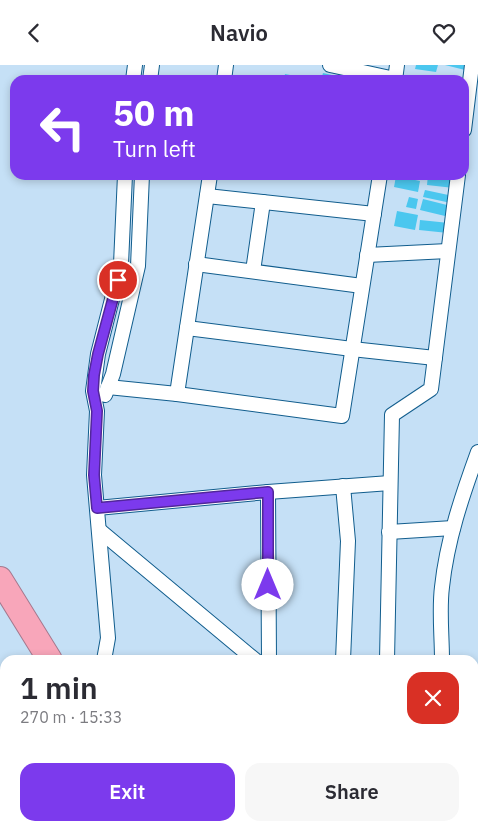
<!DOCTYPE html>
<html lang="en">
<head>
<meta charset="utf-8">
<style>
  body { margin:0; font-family:"IBM Plex Sans",sans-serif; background:#f7f7f7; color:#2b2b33; height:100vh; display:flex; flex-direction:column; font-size:19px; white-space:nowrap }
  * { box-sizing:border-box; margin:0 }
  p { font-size:16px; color:#7c7c81 }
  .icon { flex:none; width:28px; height:28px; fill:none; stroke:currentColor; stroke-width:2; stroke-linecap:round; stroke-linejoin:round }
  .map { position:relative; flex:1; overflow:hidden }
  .side { position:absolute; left:0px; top:590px; width:479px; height:176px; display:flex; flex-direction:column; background:#fff; border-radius:15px 15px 0 0; box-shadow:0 2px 8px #0003 }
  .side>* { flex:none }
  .banner { position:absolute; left:10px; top:10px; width:459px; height:105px; border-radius:15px; box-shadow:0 2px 8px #0003; background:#7c3aed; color:#fff; overflow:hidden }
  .pin { position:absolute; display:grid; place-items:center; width:42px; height:42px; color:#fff; margin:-21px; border:2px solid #fff; border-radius:50%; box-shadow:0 1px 5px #0007 }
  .me { position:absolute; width:55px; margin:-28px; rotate:0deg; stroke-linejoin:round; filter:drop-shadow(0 0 4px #0008) }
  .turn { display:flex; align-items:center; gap:18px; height:105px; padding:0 20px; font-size:22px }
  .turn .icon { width:65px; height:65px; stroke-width:2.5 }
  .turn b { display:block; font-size:35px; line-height:42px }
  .round { display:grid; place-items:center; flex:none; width:52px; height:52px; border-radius:15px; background:#f7f7f7 }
  .summary { display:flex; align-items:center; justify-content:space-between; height:85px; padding:0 20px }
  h1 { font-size:30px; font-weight:600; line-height:38px }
  .action { display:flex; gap:10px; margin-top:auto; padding:10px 20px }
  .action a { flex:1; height:58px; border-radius:15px; background:#7c3aed; color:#fff; font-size:20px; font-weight:600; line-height:58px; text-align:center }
  .action a+a { background:#f7f7f7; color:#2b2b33 }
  header { display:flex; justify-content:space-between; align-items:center; height:65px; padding:0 20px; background:#fff; font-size:22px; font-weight:600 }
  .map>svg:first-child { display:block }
</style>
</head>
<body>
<header><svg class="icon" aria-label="back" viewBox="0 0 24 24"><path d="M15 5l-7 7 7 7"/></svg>Navio<svg class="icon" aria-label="heart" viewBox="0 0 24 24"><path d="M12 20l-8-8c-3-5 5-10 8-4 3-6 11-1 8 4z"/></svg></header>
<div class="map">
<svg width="478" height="766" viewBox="0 0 478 766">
  <rect width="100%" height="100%" fill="#c5e0f6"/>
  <g fill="#4bc7ef">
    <path d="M416,0H438L436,7L415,4Z"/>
    <path d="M445,0H470L469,6Z"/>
    <path d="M323,8L341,12L340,15H321Z"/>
    <path d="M285,9L300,12L299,15H284Z"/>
    <path d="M428,110L455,111L454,123L427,120Z"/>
    <path d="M396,111L420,116L418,127L394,122Z"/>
    <path d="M425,125L453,131L451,138L423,132Z"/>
    <path d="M409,132L418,134L416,144L406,142Z"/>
    <path d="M423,134L447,140L445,151L420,145Z"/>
    <path d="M397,146L418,150L415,165L394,161Z"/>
    <path d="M420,155L449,158L448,168L419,165Z"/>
  </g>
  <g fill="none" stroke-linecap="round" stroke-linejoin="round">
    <g stroke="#115d8d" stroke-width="16">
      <g id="street">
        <path d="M330,0L395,14"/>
        <path d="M133,15L135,0"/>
        <path d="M150,15L152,0"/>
        <path d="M224,15L226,0"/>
        <path d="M395,15L397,0"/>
        <path d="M464,65L472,0"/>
        <path d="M207,131L374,149"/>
        <path d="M367,190L448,186"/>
        <path d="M196,199L362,221"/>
        <path d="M253,206L263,137"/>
        <path d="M187,263L352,284L435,293"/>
        <path d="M108,322L177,329L342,351L380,110"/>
        <path d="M177,329L210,110"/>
        <path d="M105,330L113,309L138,201L142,110"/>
        <path d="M268,427L269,595"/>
        <path d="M97,443L268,427L390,418"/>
        <path d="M99,465L255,595"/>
        <path d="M389,467L453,463"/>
        <path d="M104,595L108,573L94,410L97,346L93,326L98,289L121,199L125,110"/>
        <path d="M343,595L348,476L343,421"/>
        <path d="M387,595L392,350L431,324L458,110"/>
        <path d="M442,595C442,571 439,545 442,522C447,475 462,431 478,387"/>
        <path d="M0,651H5"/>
        <path d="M442,761V766"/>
        <path d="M0,766L5,699"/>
        <path d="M91,766L92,761"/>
        <path d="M269,766V761"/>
        <path d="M336,766L337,761"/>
        <path d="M383,766V761"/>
      </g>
    </g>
    <g stroke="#a4798e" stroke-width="26">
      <g id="highway">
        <path d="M0,514L50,595"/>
        <path d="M221,761L226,766"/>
      </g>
    </g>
    <use href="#street" stroke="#fff" stroke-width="14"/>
    <use href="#highway" stroke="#f8a6ba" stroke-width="24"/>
  </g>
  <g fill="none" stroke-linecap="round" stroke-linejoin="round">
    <g stroke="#51269a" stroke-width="12">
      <path id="route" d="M118,215L98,289L94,310L93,326L97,346L94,410L97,443L268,427V520"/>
    </g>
    <use href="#route" stroke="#7c3aed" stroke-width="9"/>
  </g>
</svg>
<div class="pin" style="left:118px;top:215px;background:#d93025"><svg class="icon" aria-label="arrive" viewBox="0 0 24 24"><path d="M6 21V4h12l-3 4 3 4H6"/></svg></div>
<svg class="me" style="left:268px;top:520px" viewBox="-20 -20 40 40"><circle r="19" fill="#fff"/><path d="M0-13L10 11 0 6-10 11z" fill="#7c3aed"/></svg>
<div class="banner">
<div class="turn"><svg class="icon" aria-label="left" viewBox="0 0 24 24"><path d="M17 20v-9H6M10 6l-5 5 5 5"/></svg><div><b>50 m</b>Turn left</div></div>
</div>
<section class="side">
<div class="summary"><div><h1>1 min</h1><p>270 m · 15:33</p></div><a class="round" style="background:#d93025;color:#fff"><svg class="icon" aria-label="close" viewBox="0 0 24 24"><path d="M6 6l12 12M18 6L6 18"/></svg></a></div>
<div class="action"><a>Exit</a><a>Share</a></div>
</section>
</div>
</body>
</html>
